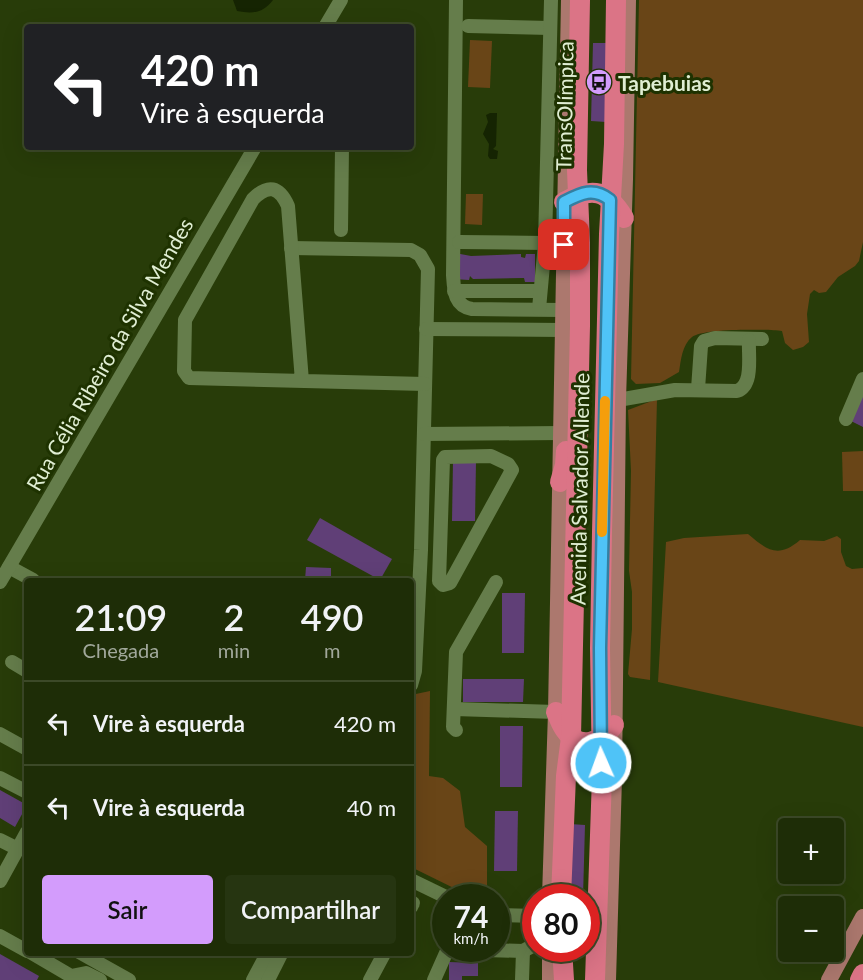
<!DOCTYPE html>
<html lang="pt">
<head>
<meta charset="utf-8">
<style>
  body { margin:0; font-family:Lato,sans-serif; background:#263511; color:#f1f3f6; height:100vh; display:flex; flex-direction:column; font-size:22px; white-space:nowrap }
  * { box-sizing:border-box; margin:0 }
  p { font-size:20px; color:#a1a89b }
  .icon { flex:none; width:33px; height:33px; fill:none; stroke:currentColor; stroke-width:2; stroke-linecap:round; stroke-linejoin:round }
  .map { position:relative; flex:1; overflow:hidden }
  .drawer { position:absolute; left:24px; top:578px; width:390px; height:378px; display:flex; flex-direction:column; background:#1e2d07; border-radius:6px; box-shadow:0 6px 24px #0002,0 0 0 2px #3c4928 }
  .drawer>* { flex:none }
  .top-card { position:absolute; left:24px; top:24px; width:390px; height:126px; border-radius:6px; box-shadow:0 6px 24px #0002,0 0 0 2px #3c4928; background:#202124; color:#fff; overflow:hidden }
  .buttons { position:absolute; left:778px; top:818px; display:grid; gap:12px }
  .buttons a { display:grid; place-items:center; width:66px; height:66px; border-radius:6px; background:#1e2d07; box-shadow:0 6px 24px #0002,0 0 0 2px #3c4928; font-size:30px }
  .speed { position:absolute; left:432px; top:884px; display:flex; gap:12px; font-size:30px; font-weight:700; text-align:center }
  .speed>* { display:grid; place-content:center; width:78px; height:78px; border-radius:50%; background:#1e2d07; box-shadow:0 6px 24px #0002,0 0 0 2px #3c4928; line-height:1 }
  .speed small { font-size:15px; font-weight:400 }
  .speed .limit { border:9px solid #d22; background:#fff; color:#111 }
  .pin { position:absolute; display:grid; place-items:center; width:51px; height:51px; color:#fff; margin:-26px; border-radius:12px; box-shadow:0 3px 9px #0006 }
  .me { position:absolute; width:66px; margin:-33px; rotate:358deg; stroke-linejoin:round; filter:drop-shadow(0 0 4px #0008) }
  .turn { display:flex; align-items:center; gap:21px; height:126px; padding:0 18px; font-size:27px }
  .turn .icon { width:78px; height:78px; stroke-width:2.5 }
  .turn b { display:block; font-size:42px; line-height:51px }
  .eta { display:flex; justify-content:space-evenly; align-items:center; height:102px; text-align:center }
  .eta b { font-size:36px; font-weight:600; line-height:42px }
  .button { display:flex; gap:12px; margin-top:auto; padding:12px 18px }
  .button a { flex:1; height:69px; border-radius:6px; background:#d39cfc; color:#111; font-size:24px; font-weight:600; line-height:69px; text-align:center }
  .button a+a { background:#263511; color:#f1f3f6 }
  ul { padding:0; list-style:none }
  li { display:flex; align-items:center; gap:18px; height:84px; padding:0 18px; border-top:2px solid #3c4928 }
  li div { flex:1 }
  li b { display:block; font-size:22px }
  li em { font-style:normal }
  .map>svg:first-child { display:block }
</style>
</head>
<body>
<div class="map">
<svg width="863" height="980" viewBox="0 0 863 980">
  <rect width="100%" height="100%" fill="#283c09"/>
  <g fill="#694517">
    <path d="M639,0H863V242L859,261L855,266L838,277L826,292L819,293L814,290L810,294L807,314L809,342L803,347L793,350L785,343L782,331C766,329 703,328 692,337C682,345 681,360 679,372L660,383L636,384L631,379Z"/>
    <path d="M470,40L492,41L490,88L468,87Z"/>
    <path d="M466,194H483L482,225L465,224Z"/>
    <path d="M657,399L650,680L630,677L628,674L632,629V592L629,571L631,471L628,410Z"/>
    <path d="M863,451V491H843L842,452Z"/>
    <path d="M748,534C767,550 778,559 800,540L824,541L837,536L841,539V552L846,566L852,569L863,568V727L658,682L666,542L684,538Z"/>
    <path d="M430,691L429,776L443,778L460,791L465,827L487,846V897H472L411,867V695Z"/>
  </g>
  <g fill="#152402">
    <path d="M233,0H273C263,13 253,14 237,11Z"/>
    <path d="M490,113H497L496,146L493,149L498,151L497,159H490L488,156L489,144L483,134L488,122L486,115Z"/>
  </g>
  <g fill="#603f77">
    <path d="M593,43H607L606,122L591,121Z"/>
    <path d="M455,253L471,256L521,254V257L525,258L526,254H535V282H525L524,278L473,279L470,276L469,280L454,279Z"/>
    <path d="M863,391V427L849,420Z"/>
    <path d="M453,461H476L475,521H452Z"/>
    <path d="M320,518L392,559L380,580L307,540Z"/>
    <path d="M306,567L331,568V580H305Z"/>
    <path d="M502,593H525L524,653H502Z"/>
    <path d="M463,679H524L523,702H463Z"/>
    <path d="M500,726H523L522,787H500Z"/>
    <path d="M0,790L27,805L15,827L0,818Z"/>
    <path d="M495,811H518L517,871H494Z"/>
    <path d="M570,824L585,825L583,897H568Z"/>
    <path d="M0,954L39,976L37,980H0Z"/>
    <path d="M449,962L478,963V976H462V980H449Z"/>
  </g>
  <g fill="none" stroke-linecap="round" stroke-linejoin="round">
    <g stroke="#657d4b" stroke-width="14">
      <path d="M456,0L453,275C454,290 454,306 472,309L563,310"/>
      <path d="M468,26L550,28"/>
      <path d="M325,27L341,0"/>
      <path d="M341,230L342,147"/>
      <path d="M459,242L545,243"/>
      <path d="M291,248L411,250L420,255L428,269L421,550L415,671L411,685"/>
      <path d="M454,291H539"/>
      <path d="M539,309L545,243L551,0"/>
      <path d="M426,329L562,330"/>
      <path d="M302,381L288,206C279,186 268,184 253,199L185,320L184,371L189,378L425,384"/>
      <path d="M698,389L701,346L704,341L715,338L762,339"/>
      <path d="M618,400L675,390L737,391C754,385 748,355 749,340"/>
      <path d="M846,419L863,379"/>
      <path d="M424,434L561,433"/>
      <path d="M491,456L508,464L512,470L450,583L443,585L439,581L443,460L445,457Z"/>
      <path d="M9,567L33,580"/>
      <path d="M0,582L255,147"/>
      <path d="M12,662L27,671"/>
      <path d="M454,709L556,712"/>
      <path d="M456,730L453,727L456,652L496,582"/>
      <path d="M0,734L27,749"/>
      <path d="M0,778L27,792"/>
      <path d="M0,840L18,849"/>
      <path d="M411,880L446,897"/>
      <path d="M0,881L27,832"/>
      <path d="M411,907L413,903"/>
      <path d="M496,915L536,916"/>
      <path d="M0,936L27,951"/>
      <path d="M30,952L71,976L86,973L100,980"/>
      <path d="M79,952L129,980"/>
      <path d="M253,980L268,952"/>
      <path d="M268,980L282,952"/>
      <path d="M370,980L385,952"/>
      <path d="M434,980L446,953L451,949L523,951L536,944"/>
      <path d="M522,980L523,951"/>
    </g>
    <g stroke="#ac786e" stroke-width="16">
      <path d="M550,897L556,712L569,0"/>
      <path d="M550,948V980"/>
      <path d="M608,980L614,778L618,400L625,179L628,0"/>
      <path d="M829,980L863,917"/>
    </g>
    <g stroke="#db7486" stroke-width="20">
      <path d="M564,202C593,186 607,190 624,218"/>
      <path d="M560,482L565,465L566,451"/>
      <path d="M556,712C559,718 561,725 565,730C579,751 602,742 614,725"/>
      <path d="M561,897L566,776L571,737L580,326V243L577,170L580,0"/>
      <path d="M562,948L564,980"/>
      <path d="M595,980L602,777L600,648L602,532L609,234L614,144L616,0"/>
      <path d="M860,980L863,974"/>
    </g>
  </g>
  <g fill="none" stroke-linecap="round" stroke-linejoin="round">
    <g stroke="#337fa1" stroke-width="15">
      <path id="route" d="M564,245V202C581,193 594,187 610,200L600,648L601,763"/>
    </g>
    <use href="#route" stroke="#4fc3f7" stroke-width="10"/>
    <path stroke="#f59e0b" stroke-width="10" d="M602,532L605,401"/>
  </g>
  <defs>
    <g id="bus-disc" transform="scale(1.35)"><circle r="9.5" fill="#d39cfc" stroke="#1e3200"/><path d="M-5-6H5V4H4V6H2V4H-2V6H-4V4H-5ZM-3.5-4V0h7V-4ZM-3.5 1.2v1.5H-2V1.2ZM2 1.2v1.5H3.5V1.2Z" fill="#111"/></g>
  </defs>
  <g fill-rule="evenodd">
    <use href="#bus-disc" x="599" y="82"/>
  </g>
  <g text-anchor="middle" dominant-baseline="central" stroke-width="6" stroke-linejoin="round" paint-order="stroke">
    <g font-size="21" font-weight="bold" fill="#e0eed3" stroke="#1e3200" text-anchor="start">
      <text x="618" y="82">Tapebuias</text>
    </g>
    <g font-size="21" fill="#e0eed3" stroke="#1e3200">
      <text transform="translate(564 106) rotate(-89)">TransOlímpica</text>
      <text transform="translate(109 354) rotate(-60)">Rua Célia Ribeiro da Silva Mendes</text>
      <text transform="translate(579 489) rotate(-89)">Avenida Salvador Allende</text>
    </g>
  </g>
</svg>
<div class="buttons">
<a>+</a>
<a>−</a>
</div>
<div class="speed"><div>74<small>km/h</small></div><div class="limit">80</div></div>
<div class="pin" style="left:564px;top:245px;background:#d93025"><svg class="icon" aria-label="arrive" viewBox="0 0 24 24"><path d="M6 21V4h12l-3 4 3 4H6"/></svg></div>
<svg class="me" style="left:601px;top:763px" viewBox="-20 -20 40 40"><circle r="17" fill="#4fc3f7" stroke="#fff" stroke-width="3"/><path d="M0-11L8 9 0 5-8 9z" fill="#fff"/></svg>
<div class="top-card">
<div class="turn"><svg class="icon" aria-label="left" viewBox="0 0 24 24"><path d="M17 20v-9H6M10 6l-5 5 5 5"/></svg><div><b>420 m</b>Vire à esquerda</div></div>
</div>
<section class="drawer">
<div class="eta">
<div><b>21:09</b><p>Chegada</p></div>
<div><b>2</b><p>min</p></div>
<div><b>490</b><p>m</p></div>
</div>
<ul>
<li><svg class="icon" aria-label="left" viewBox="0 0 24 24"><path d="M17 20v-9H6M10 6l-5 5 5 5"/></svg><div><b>Vire à esquerda</b></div><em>420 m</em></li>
<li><svg class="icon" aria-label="left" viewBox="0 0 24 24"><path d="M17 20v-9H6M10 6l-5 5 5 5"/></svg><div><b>Vire à esquerda</b></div><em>40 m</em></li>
</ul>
<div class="button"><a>Sair</a><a>Compartilhar</a></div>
</section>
</div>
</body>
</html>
